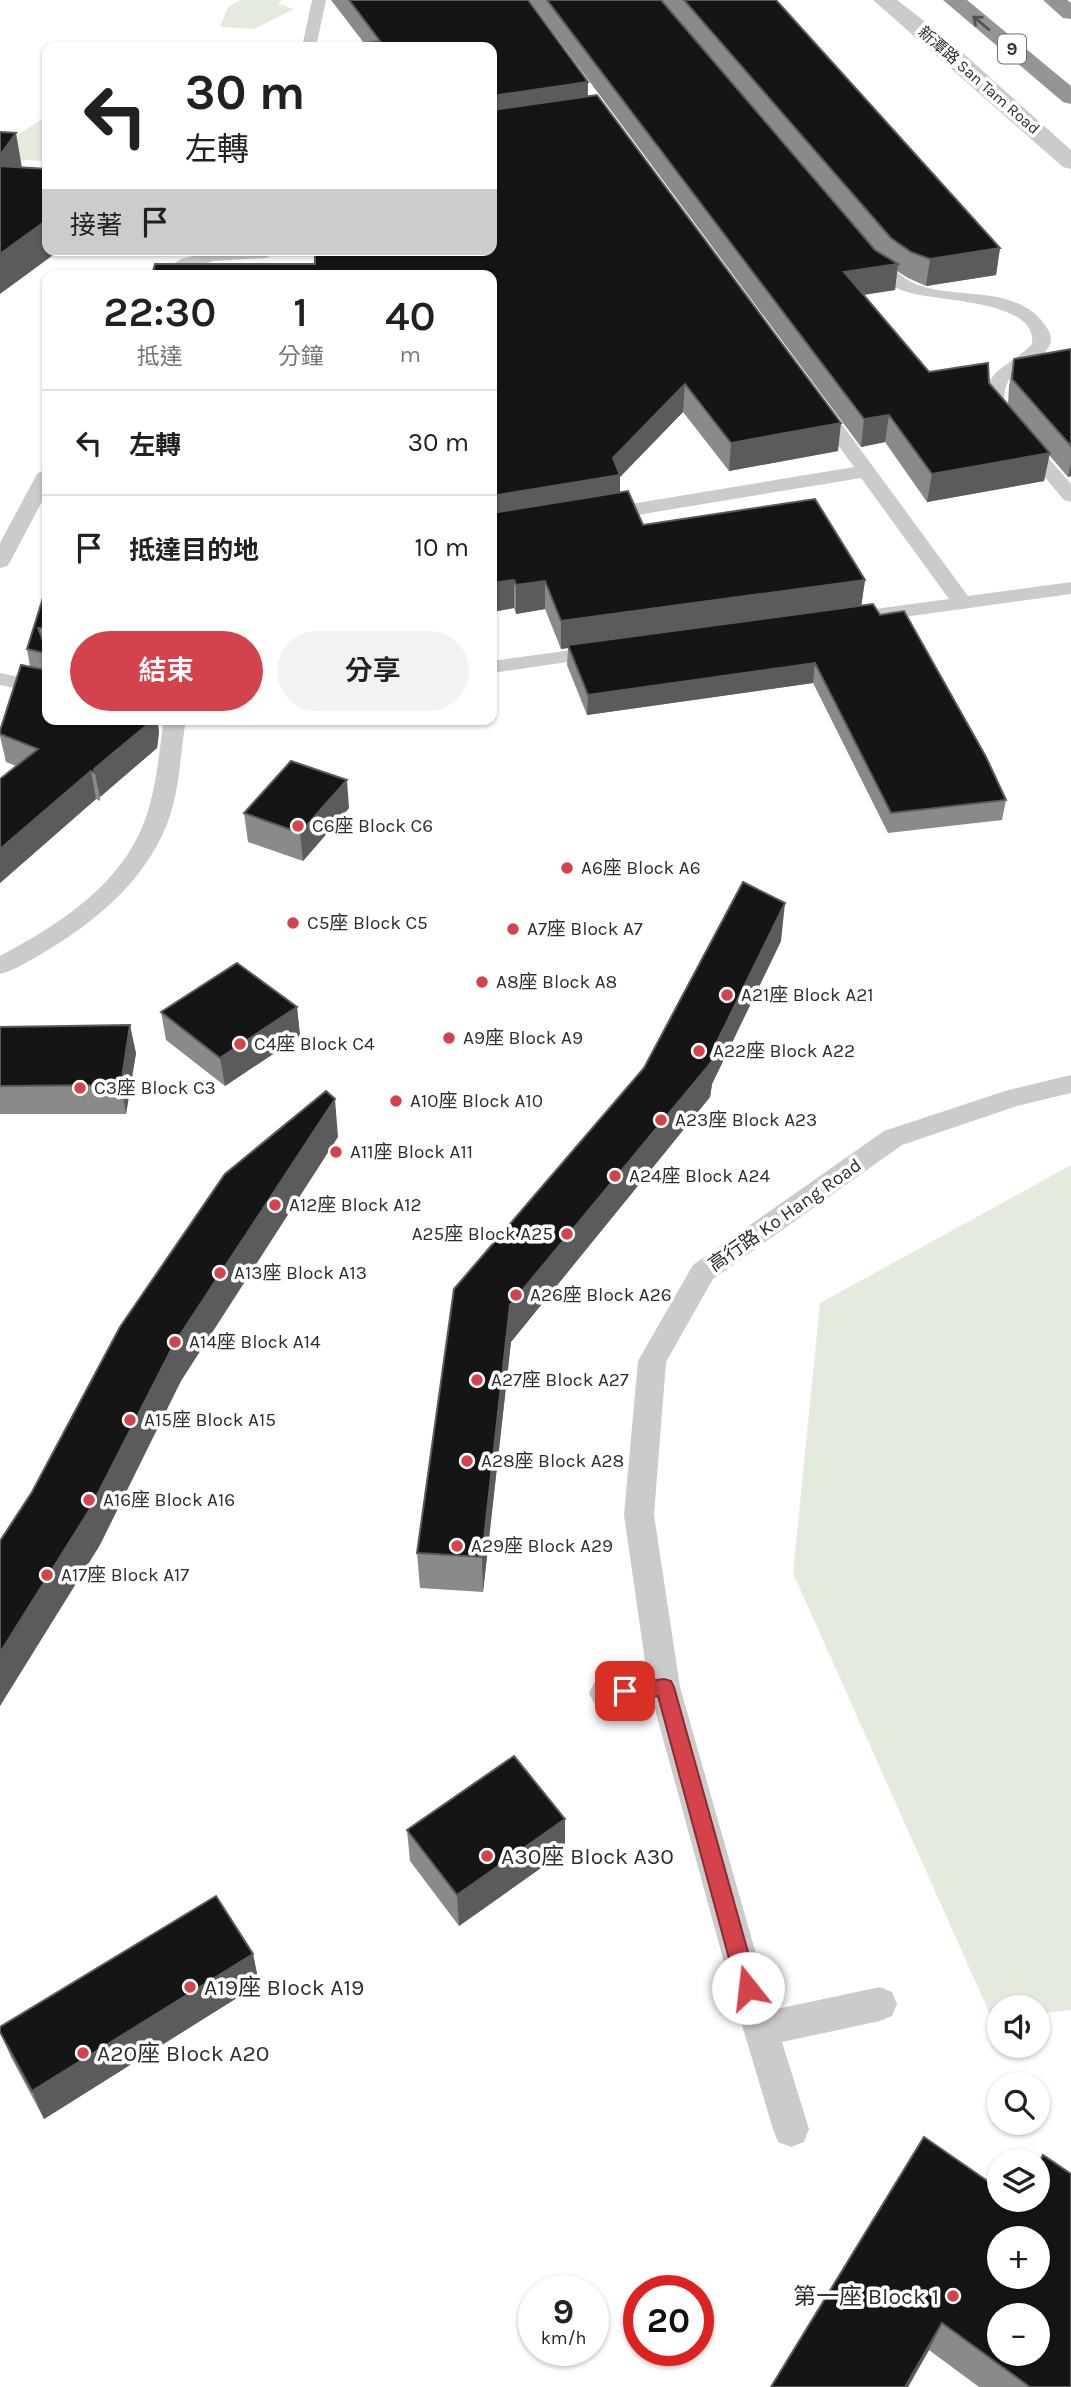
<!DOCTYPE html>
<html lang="zh-TW">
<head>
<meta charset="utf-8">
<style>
  body { margin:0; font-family:Karla,"Noto Sans TC",sans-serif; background:#f2f2f2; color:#202124; height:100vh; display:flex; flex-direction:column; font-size:26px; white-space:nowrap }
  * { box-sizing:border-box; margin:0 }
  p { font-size:23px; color:#757577 }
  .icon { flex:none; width:38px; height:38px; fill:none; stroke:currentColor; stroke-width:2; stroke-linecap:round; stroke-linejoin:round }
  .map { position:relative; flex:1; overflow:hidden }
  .details { position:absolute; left:42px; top:270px; width:455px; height:455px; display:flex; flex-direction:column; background:#fff; border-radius:14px; box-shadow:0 2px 5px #0004 }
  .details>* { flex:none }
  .guide { position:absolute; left:42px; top:42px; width:455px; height:214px; border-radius:14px; box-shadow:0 2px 5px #0004; background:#fff; color:#202124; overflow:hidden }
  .controls { position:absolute; left:987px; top:1995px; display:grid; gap:14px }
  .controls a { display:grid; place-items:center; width:63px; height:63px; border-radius:50%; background:#fff; box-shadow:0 2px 5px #0004; font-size:35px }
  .speed { position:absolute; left:518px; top:2275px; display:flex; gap:14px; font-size:35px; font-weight:700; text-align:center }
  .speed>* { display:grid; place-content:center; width:91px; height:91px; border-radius:50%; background:#fff; box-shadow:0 2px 5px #0004; line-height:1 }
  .speed small { font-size:18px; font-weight:400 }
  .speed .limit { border:10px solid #d22; background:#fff; color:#111 }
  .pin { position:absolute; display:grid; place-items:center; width:60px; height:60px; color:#fff; margin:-30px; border-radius:14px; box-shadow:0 4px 10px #0006 }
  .me { position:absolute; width:77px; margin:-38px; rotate:344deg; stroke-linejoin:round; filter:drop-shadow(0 0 5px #0008) }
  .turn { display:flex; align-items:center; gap:24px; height:147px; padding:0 28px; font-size:32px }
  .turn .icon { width:91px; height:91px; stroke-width:2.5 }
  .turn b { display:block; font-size:49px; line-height:60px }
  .then { display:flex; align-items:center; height:66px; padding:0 28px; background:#0003; gap:14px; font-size:26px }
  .eta { display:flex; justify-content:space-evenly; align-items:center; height:119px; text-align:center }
  .eta b { font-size:42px; font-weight:600; line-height:49px }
  .action { display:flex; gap:14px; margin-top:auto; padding:14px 28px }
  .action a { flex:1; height:80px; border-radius:42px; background:#d4424c; color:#fff; font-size:28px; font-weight:600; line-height:80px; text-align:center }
  .action a+a { background:#f2f2f2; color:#202124 }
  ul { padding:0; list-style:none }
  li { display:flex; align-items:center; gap:21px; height:105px; padding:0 28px; border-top:2px solid #e0e0e0 }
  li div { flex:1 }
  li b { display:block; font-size:26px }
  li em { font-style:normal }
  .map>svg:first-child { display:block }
</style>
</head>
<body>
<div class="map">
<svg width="1071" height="2387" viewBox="0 0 1071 2387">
  <rect width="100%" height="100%" fill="#fff"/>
  <g fill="#e4eadd">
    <path d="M240,0H282L278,4L294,9L254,29L220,27L228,7Z"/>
    <path d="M47,116V161L0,159L14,137Z"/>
    <path d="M1071,1165V2010L1038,2014V2007H999V2020L993,2021L793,1573L820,1303Z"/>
  </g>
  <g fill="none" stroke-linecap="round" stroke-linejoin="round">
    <g fill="#cbcbcb" fill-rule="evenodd">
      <path d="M312,0H326L316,47H302Z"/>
      <path d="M219,250H273L274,253L266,258L213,261L176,275H155L181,259Z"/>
      <path d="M869,253C883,256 899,278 918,285C961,300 1019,284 1047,328C1051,334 1053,341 1048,348C1032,375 999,364 1005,408L1071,484V502L1064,500L987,409C981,368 1009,369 1032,344C1038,299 936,302 907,292C889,287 876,274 863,262L861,258L863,254Z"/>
      <path d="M820,402L827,404L968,596L1071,582V594L868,622L861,620L858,616L861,612L868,610L949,599L861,478L601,521L591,515L601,509L854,467L811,408Z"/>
      <path d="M47,468V492L10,562L7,566L0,568V543L37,474Z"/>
      <path d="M601,646L608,648L611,652L608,656L492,673V661Z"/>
      <path d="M0,673L47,683V695L0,685Z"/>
      <path d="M164,719H186C180,754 180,791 167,824C144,882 95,922 43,953C29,961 15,970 0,974V956C60,924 125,883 147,814C157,784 159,751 164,719Z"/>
      <path d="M1071,1075V1093L1017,1106L902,1145L713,1279L666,1362L654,1515L680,1687L772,2010L880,1987L892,1992L897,2004L892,2016L880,2021L782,2042L809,2129L804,2142L791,2147L778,2142L773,2129L731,1988L653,1702L605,1707L594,1703L589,1693L594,1683L605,1679L647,1675L624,1515L638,1361L693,1265L884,1131L1005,1091Z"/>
    </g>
    <path fill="#cbcbcb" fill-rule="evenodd" d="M873,0H897L945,37L1071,150V169L1063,167Z"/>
    <g fill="#959595" fill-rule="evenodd">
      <path d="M943,0H967L1071,86V104L1063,102Z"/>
      <path d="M1043,0H1067L1071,3V19L1063,18Z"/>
    </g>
  </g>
  <g fill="#8a8a8a">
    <path d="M331,0H528L588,82V97L838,451L729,471L683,412L620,477V493L643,525L865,580L861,606L1006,800L1002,820L888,833L813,683L587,715L567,665L568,648L561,649L545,609L516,614L514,608L492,612V275L315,264L492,250V47H367Z"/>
    <path d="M529,0H776L1000,248L996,275L926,286L908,278L897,271L895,290L864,295L929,372L989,383L1008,404L1009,386L1014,359L1071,349V476L1068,477L1049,455L1044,481L927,502L885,442L861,447Z"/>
    <path d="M47,585V719L75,721L78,719H157L159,732L157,748L100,797V801L96,799L0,883V779L16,766L6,762L0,736V731L30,667L27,649Z"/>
    <path d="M349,808L303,861L248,842L244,813Z"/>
    <path d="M781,941L712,1084L710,1097L511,1342L483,1592L420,1588L417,1553L454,1289Z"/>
    <path d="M297,1007L300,1036L225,1086L166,1040L161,1012Z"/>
    <path d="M0,1027L136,1053L126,1114H0Z"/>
    <path d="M407,1830L565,1851L459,1926L410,1861Z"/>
    <path d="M253,1954L259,1984L44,2119L11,2057L0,2032Z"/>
    <path d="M1016,2201L1071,2387H979L929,2350L908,2387H771Z"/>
  </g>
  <g fill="#5b5b5b">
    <path d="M588,82L587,107L492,121V96Z"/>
    <path d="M16,133L22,168L0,198V155Z"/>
    <path d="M47,220V250H60L0,294V254Z"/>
    <path d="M1000,248L996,275L926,286L930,259Z"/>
    <path d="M898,264L895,290L841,298L844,272Z"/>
    <path d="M685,384L683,412L620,477V503L492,524V496L613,458Z"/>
    <path d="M889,415L885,442L861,447L864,419Z"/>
    <path d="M841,423L838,451L729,471L731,443Z"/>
    <path d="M1050,453L1044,481L927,502L932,474Z"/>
    <path d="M1071,462V476L1068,477Z"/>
    <path d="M514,580V608L492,612V583Z"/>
    <path d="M865,580L861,608L568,645V648L561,649V621Z"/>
    <path d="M545,581V609L516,614V585Z"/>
    <path d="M815,663L813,683L587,715L588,695Z"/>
    <path d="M153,719H157L159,732L157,748L100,797L94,769Z"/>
    <path d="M91,771L96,799L0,883V849Z"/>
    <path d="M347,780L349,808L303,861L300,833Z"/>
    <path d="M785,903L781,941L712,1084L710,1097L511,1342L483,1592L482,1557L510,1305L710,1056Z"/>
    <path d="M297,1007L300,1036L225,1086L220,1058Z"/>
    <path d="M130,1025L136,1053L126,1114L121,1085Z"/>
    <path d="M335,1099L338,1137L181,1381L100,1545L0,1706V1653L174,1344Z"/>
    <path d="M565,1819V1851L459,1926L457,1895Z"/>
    <path d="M253,1954L259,1984L44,2119L32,2091Z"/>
    <path d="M942,2323L929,2350L908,2387H905Z"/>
  </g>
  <g fill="#151515" stroke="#5b5b5b" stroke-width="2" fill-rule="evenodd">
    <path d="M349,0H528L588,82L492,96V47H371L368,43L380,41Z"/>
    <path d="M547,0H661L875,250L898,264L844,272L929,372L988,363L989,383L1050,453L932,474L889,415L864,419Z"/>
    <path d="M684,0H776L1000,248L930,259L911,252L891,238Z"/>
    <path d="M597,95L841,423L731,443L685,384L613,458L620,475L492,496V275H152L155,264H315V250H492V110Z"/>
    <path d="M0,132L16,133L0,155Z"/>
    <path d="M0,166L47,169V220L0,254Z"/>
    <path d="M1071,349V446L1012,379L1014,359Z"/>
    <path d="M628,491L643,525L815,499L865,580L561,621L545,581L516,585L514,580L492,583V513Z"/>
    <path d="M47,585V628H38L47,652V719H74L75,721L78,719L153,720L94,769L95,773L91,771L0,849V779L38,749L0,734V731L21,665L41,669L44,666V653L27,649Z"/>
    <path d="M873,604L880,615L904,611L986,757L1006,800L891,813L815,663L588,695L568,645Z"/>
    <path d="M291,761L347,780L300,833L244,813Z"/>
    <path d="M743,882L785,903L710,1056L714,1059L510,1305L482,1557L417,1553L454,1289L644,1068Z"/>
    <path d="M237,963L297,1007L220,1058L161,1012Z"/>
    <path d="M130,1025L121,1085L0,1086V1027Z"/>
    <path d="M326,1091L335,1099L174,1344L90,1509L0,1653V1541L32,1492L120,1327L225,1174Z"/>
    <path d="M514,1756L565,1819L457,1895L407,1830Z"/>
    <path d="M216,1896L253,1954L32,2091L0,2032V2027Z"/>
    <path d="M924,2137L999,2189V2200H1038V2164L1043,2155L1071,2174V2387H1030L942,2323L905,2387H771ZM999,2238H1038V2277H999ZM999,2315H1038V2354H999Z"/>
  </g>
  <defs><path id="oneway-shaft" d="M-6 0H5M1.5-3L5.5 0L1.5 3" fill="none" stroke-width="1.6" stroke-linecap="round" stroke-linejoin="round" transform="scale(1.75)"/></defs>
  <use stroke="#525252" href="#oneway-shaft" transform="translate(981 23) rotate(-140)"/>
  <path fill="#d4424c" stroke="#8a2b31" stroke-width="2" d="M664,1679L671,1681L674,1687L758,1988L755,1995L748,1998L740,1995L737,1988L658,1696L625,1699L618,1697L615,1691L618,1685Z"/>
  <g fill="#d4424c" stroke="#fff" stroke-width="2.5">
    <circle cx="298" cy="826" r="7"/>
    <circle cx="567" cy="868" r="7"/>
    <circle cx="293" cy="923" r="7"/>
    <circle cx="513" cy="929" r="7"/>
    <circle cx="482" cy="982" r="7"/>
    <circle cx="727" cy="995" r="7"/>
    <circle cx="449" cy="1038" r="7"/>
    <circle cx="240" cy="1044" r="7"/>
    <circle cx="699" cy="1051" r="7"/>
    <circle cx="80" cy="1088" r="7"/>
    <circle cx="396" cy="1101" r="7"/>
    <circle cx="661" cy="1120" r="7"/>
    <circle cx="336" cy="1152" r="7"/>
    <circle cx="615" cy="1176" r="7"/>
    <circle cx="275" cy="1205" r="7"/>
    <circle cx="567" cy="1234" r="7"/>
    <circle cx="220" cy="1273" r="7"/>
    <circle cx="516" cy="1295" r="7"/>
    <circle cx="175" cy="1342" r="7"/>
    <circle cx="477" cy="1380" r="7"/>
    <circle cx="130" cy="1420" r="7"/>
    <circle cx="467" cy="1461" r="7"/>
    <circle cx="89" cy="1500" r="7"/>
    <circle cx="457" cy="1546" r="7"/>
    <circle cx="47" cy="1575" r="7"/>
    <circle cx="487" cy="1856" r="7"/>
    <circle cx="190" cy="1987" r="7"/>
    <circle cx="83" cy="2053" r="7"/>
    <circle cx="953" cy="2296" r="7"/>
  </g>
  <g text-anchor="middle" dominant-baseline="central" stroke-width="7" stroke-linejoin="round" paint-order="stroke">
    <g font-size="16" fill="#2e2e2e" stroke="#fff">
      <text transform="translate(979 80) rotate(41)">新潭路 San Tam Road</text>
    </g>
    <rect fill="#fff" stroke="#6d6d6d" stroke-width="2" x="998" y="34.5" width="28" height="29" rx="5"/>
    <g font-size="18" font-weight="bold" fill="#2e2e2e">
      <text x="1012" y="49">9</text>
    </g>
    <g font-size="19" fill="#2e2e2e" stroke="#fff" text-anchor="start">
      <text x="312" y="826">C6座 Block C6</text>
      <text x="581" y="868">A6座 Block A6</text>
      <text x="307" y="923">C5座 Block C5</text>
      <text x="527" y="929">A7座 Block A7</text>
      <text x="496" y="982">A8座 Block A8</text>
      <text x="741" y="995">A21座 Block A21</text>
      <text x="463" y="1038">A9座 Block A9</text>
      <text x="254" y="1044">C4座 Block C4</text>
      <text x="713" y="1051">A22座 Block A22</text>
      <text x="94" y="1088">C3座 Block C3</text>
      <text x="410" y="1101">A10座 Block A10</text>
      <text x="675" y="1120">A23座 Block A23</text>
      <text x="350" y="1152">A11座 Block A11</text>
      <text x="629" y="1176">A24座 Block A24</text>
      <text x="289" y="1205">A12座 Block A12</text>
      <text x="553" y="1234" text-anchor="end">A25座 Block A25</text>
      <text x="234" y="1273">A13座 Block A13</text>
      <text x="530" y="1295">A26座 Block A26</text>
      <text x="189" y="1342">A14座 Block A14</text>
      <text x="491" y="1380">A27座 Block A27</text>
      <text x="144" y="1420">A15座 Block A15</text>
      <text x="481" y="1461">A28座 Block A28</text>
      <text x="103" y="1500">A16座 Block A16</text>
      <text x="471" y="1546">A29座 Block A29</text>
      <text x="61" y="1575">A17座 Block A17</text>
    </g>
    <g font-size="19" fill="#2e2e2e" stroke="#fff">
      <text transform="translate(785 1215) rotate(-35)">高行路 Ko Hang Road</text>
    </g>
    <g font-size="23" fill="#2e2e2e" stroke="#fff" text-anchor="start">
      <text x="501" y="1856">A30座 Block A30</text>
      <text x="204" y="1987">A19座 Block A19</text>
      <text x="97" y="2053">A20座 Block A20</text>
      <text x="939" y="2296" text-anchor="end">第一座 Block 1</text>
    </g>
  </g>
</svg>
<div class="controls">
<a><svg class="icon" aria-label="sound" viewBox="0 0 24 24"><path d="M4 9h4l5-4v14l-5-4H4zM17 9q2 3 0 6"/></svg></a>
<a><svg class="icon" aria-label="search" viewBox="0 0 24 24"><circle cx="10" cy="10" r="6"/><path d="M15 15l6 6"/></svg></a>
<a><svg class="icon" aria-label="layers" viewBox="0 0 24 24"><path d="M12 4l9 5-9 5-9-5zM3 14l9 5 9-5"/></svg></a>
<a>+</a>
<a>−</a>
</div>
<div class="speed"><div>9<small>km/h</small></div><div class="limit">20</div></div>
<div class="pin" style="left:625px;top:1691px;background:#d93025"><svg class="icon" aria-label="arrive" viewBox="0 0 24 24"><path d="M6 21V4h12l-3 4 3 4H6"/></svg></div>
<svg class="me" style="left:748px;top:1988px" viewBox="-20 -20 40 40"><circle r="19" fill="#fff"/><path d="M0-13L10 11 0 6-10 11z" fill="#d4424c"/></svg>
<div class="guide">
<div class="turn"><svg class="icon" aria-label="left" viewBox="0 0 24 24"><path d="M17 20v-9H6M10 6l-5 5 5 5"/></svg><div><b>30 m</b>左轉</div></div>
<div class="then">接著<svg class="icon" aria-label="arrive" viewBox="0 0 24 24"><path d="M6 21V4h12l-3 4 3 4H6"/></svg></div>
</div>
<section class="details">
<div class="eta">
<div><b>22:30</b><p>抵達</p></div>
<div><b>1</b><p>分鐘</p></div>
<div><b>40</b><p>m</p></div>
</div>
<ul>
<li><svg class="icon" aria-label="left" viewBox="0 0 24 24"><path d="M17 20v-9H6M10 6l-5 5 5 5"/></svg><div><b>左轉</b></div><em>30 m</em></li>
<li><svg class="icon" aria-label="arrive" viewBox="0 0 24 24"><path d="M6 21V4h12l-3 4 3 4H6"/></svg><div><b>抵達目的地</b></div><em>10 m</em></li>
</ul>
<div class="action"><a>結束</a><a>分享</a></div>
</section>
</div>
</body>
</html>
